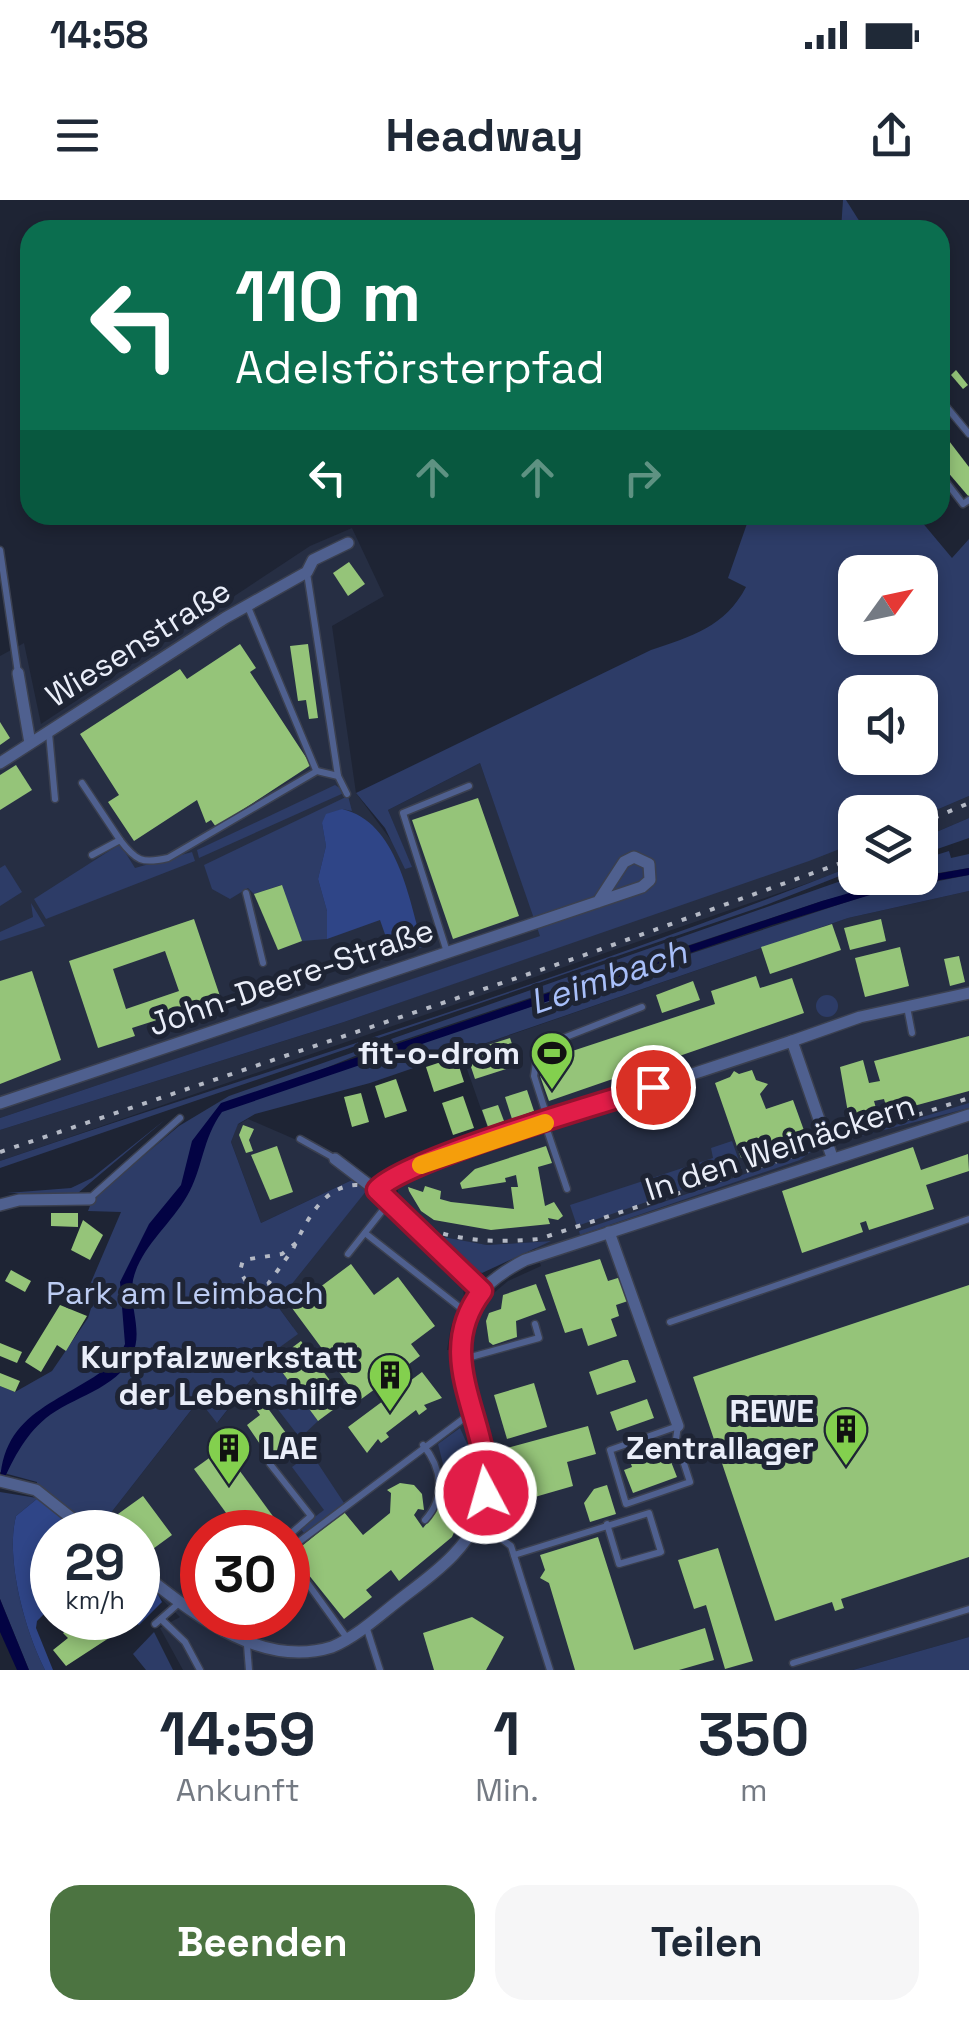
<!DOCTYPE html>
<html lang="de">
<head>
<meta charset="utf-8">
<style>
  body { margin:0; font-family:"Space Grotesk",sans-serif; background:#f6f6f7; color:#1f2937; height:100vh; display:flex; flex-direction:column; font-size:38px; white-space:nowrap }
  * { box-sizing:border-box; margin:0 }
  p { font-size:32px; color:#747a83 }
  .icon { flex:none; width:55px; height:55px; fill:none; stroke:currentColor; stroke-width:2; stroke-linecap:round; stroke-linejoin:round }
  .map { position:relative; height:1470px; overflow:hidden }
  .panel { display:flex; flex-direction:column; background:#fff; flex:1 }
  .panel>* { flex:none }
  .top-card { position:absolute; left:20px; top:20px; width:930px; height:305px; border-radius:30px; box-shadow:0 5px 15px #0003; background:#0b6e4f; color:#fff; overflow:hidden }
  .needle { width:65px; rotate:57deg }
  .buttons { position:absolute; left:838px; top:355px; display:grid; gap:20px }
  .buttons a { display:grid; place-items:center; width:100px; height:100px; border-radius:20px; background:#fff; box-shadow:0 5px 15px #0003; font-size:50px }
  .speed { position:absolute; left:30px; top:1310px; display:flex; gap:20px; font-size:50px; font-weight:700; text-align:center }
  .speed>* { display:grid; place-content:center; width:130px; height:130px; border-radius:50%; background:#fff; box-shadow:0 5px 15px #0003; line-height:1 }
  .speed small { font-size:25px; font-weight:400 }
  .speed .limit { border:15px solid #d22; background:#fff; color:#111 }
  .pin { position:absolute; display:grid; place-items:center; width:85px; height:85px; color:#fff; margin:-42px; border:5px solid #fff; border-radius:50%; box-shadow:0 2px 10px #0007 }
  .me { position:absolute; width:110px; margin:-55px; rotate:354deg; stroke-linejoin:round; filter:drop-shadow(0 0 8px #0008) }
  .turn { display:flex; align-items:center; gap:35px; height:210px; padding:0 50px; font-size:45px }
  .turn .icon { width:130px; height:130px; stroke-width:2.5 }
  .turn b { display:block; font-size:70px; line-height:85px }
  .lanes { display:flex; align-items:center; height:95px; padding:0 50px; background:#0003; justify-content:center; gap:50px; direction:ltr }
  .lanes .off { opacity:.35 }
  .eta { display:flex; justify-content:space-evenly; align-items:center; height:170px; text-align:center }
  .eta b { font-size:60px; font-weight:700; line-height:70px }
  .button { display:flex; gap:20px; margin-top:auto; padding:20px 50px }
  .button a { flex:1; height:115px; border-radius:30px; background:#4c7441; color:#fff; font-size:40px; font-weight:700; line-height:115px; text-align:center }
  .button a+a { background:#f6f6f7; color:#1f2937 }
  .status { display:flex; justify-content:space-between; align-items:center; height:70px; padding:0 50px; background:#fff; direction:ltr }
  .status svg { height:28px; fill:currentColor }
  header { display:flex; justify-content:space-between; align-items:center; height:130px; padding:0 50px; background:#fff; font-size:45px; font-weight:700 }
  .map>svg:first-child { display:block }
</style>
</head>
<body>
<div class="status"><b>14:58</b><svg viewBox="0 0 49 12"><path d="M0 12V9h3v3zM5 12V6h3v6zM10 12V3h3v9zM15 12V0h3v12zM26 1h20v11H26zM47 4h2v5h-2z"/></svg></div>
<header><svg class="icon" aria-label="menu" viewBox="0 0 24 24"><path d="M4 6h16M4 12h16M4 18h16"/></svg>Headway<svg class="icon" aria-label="share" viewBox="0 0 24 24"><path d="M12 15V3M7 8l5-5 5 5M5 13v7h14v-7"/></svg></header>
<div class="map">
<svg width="969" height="1470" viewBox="0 0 969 1470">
  <rect width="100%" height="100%" fill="#1e2434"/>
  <g fill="#262e43" fill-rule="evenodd">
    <path d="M352,328L384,396L332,426L356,593L411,667L388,610L480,563L541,736L0,918V456L24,443L41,524L310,346Z"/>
    <path d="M969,596V618L920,639V617Z"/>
    <path d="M855,643V665L817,680L0,961V930L344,822Z"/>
    <path d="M969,691V1437L853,1470H183L160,1428L180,1417L138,1376V1332H96L200,1199L218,1222L293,1127L276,1104L365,992L419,1038L463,1087L464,1097L451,1126L447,1150L469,1148L476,1117L489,1097L508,1081L541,1066L535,1047L550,1041L487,1045L448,1039L437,1036L436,1029L425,1026L398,999V987L408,978L495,949L461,852L848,718ZM202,1332H288V1418H202Z"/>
    <path d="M248,919L299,941L352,975V980L261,1023L231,942L237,925Z"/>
  </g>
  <g fill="#2d3c67" fill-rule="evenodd">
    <path d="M843,0H846L865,30H841Z"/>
    <path d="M750,315H916L952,358L969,339V596L920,617V612H855V643L809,661L344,822L0,930V918L540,736L480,563L388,610L412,667L405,669L385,628L356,593L651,450C692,436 725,427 746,387L728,378ZM855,372H920V438H855ZM855,492H920V558H855Z"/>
    <path d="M335,585L346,592L199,658L197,650Z"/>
    <path d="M348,596L352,611L342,609L322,623L326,646L318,679L327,711V739L302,741L281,685L254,694L248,688L230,699L212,689L204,665Z"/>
    <path d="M969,618V638L920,655V639Z"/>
    <path d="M120,644L135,668L192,652L195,661L46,719L34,699Z"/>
    <path d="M949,651L951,658L969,654V668L920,676V660Z"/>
    <path d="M5,665L22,692L0,706V668Z"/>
    <path d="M855,665V670L766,705L0,968V961C281,866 576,776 855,665Z"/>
    <path d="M969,675V691L848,718L370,883L255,914L238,924L231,942L261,1023L352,980L367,990L276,1104L298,1134L280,1147L284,1153L274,1161L318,1221L300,1238L253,1177L217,1223L199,1200L96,1332H81L38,1298L16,1316C5,1359 25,1431 45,1470H29L0,1399V1292L37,1298V1282L0,1272V1186L15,1192L52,1171L88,1118L92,1105L89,1087L121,1012L88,1011L93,998L179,926L229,896L855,676L913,678L822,701L355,856L248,900L868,695Z"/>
    <path d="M31,703L45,726L0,741V732L33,717Z"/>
    <circle cx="827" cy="806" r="11"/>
    <path d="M969,903V908L842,941Z"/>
    <path d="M166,919L78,993H7L71,988L92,978Z"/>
    <path d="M732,941L742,969L577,1026L570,1005L713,958L711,948Z"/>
    <path d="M812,951L800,960L580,1035L579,1031Z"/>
    <path d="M437,1036L487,1045L551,1041L482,1073L468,1067Z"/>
    <path d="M460,1228L476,1264L444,1268L438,1244Z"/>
    <path d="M311,1253L344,1303L304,1333L300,1328L324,1310L292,1267Z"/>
    <path d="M154,1432L173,1470H146L133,1454Z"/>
    <path d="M969,1437V1470H853Z"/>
  </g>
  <g fill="#2f4587">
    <path d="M342,609C398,622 409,700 423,747L401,751L387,740L380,720L327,739V711L318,679L326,646L322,623L326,614Z"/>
    <path d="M38,1298L81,1332H52V1406L37,1421L36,1428L53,1470H45C25,1431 5,1359 16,1316Z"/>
    <path d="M138,1376L156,1391L162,1402L139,1425L126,1418H138Z"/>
  </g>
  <g fill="#030343">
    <path d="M969,668V675L893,688L772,725L222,912C202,939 203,969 187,996C171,1024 140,1048 133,1080C128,1106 144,1130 132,1156C117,1189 72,1197 46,1218C23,1237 12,1262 0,1288C0,1207 68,1203 118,1159L125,1144L120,1082L149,1024L181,985L192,941L221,903L822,701L880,684Z"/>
    <path d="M0,1399L29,1470H17L0,1432Z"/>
  </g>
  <g fill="#95c479" fill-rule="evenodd">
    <path d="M956,170L968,185L963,189L951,175Z"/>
    <path d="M946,237L969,267V297L940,263V242Z"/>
    <path d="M349,362L365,384L348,396L333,373Z"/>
    <path d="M240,444L256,468L250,472L311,565L216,627L211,620L206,623L197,600L134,641L108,602L119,595L80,534L180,469L187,479Z"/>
    <path d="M308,444L318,518L309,519L306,500L298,501L290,446Z"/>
    <path d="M0,522L10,538L0,545Z"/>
    <path d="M16,565L32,590L0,610V575Z"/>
    <path d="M478,598L519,716L453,739L412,620Z"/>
    <path d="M282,685L302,741L278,750L254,694Z"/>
    <path d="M194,719L223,805L187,817L185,811L132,828L135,836L98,848L69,761ZM165,751L179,791L126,809L113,769Z"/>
    <path d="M881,719L886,741L850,750L844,728Z"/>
    <path d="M832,724L841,750L770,774L761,747Z"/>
    <path d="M900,747L909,786L865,797L855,758Z"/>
    <path d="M959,756L965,782L950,786L944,759Z"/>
    <path d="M32,771L61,860L0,884V781Z"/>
    <path d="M756,776L760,788L792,778L804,813L549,901L540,876L553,871L548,859L715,804L711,791Z"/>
    <path d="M693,781L700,800L662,813L656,795Z"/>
    <path d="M969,836V891L888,913L884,899L874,901L879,919L861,927L850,924L840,867L863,860L869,883L880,881L874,861Z"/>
    <path d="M510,838L519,865L475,879L466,852Z"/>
    <path d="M456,857L464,882L434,892L426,867Z"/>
    <path d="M752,870L756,880L768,884L760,894L766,909L793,900L806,936L741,958L715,883L730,877L734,871L739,874Z"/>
    <path d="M396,879L407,911L385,918L375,886Z"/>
    <path d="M527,890L534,911L512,919L505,897Z"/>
    <path d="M361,893L369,922L352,927L344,897Z"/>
    <path d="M463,896L474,928L453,935L442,903Z"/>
    <path d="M498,905L504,921L488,927L482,910Z"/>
    <path d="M243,925L254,929L249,940L253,951L246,953L239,935Z"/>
    <path d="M277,946L293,992L270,1000L251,955Z"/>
    <path d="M546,946L552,963L538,967L545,1006L554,1002L563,1016L558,1020L548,1018L550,1024L491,1030L434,1020L421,1011L409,991L408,987L423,992L425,986L441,991L440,999L451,1002L514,1009L511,987H518L516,975L505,978L506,982L481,986L462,989L460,983L475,969Z"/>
    <path d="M913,947L921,970L968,954L969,971L926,985L934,1009L869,1030L866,1021L860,1023L863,1032L802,1053L782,991Z"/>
    <path d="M51,1013H78V1027L51,1026Z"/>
    <path d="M83,1020L103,1035L90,1060L71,1050Z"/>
    <path d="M600,1059L608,1081L621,1077L628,1101L616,1105L619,1116L611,1119L617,1136L588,1146L582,1128L565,1133L545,1075Z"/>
    <path d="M351,1064L374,1095L398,1077L435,1126L411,1144L420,1156L360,1200L292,1108Z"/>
    <path d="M11,1070L31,1081L25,1092L5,1081Z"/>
    <path d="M536,1084L546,1110L516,1121L517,1137L493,1145L489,1142L486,1121L489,1113L501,1109L503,1095Z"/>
    <path d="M969,1085V1357L841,1399L844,1408L835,1411L832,1402L775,1421L693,1177Z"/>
    <path d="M60,1105L87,1116L66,1151L57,1145L41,1172L25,1162Z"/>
    <path d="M301,1141L345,1201L318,1221L274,1161Z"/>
    <path d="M0,1143L22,1152L17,1163L0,1156Z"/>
    <path d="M623,1160H628L636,1182L597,1195L589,1172Z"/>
    <path d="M422,1172L442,1198L424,1205L427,1209L419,1215L416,1210L386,1233L389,1237L381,1243L378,1239L367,1253L348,1227Z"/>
    <path d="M0,1173L20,1181L15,1192L0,1186Z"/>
    <path d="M534,1183L547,1227L507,1239L494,1195Z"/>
    <path d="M647,1199L654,1218L617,1231L610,1212Z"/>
    <path d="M264,1203L297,1248L274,1265L247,1225L260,1215L256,1209Z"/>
    <path d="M588,1226L596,1254L567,1262L573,1286L514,1303L500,1250Z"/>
    <path d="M646,1245L652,1260L668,1254L677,1277L633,1293L624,1270L632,1267L627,1252Z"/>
    <path d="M223,1248L275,1319L256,1332H240L194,1269Z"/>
    <path d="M443,1280H467L465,1307L452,1337L399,1381L391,1370L366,1390L372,1397L344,1419L292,1354L344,1312L363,1335L390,1313L391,1293L387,1290L400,1283L414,1285L422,1294L424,1310L418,1309L414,1315L423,1328L436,1312Z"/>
    <path d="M607,1285L616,1314L590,1322L584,1303L594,1289Z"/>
    <path d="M143,1296L172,1335L146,1354L138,1332H131L118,1314Z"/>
    <path d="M598,1337L634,1450L705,1428L714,1460L679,1470H575L549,1383L540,1378L545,1370L540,1355Z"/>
    <path d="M718,1348L753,1461L725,1469L706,1405L694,1409L678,1360Z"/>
    <path d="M472,1417L504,1437L486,1470H434L423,1433Z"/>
    <path d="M82,1418H93L109,1438L66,1466L53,1450L68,1438L63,1433Z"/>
  </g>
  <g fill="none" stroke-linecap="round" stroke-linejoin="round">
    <g stroke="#3b4050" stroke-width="9">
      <g id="lane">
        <path d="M940,199L969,234"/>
        <path d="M940,274L963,304L969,300"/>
        <path d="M0,350L18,473"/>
        <path d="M307,373L338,576L347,594"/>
        <path d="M248,407L316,570"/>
        <path d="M49,533L55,599"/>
        <path d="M82,583L120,640"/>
        <path d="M92,655L120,640C136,661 142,664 168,658L317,571L338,576"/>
        <path d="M246,693L263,763"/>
        <path d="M447,752L403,613L469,586"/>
        <path d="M907,807L912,833"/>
        <path d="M548,920L534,876L538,848L642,807"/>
        <path d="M545,924L567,989"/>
        <path d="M300,939L334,958"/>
        <path d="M90,998L180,918"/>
        <path d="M365,1033L467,1113"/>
        <path d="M348,1054L390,1001"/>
        <path d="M670,1122L969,1019"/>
        <path d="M460,1160L539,1138L535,1124"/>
        <path d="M678,1226L676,1239L690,1282L626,1304L610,1250Z"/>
        <path d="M423,1245C442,1268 446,1297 425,1320"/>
        <path d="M270,1264L311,1316L288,1336"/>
        <path d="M475,1329L491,1331L511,1346L550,1470"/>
        <path d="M288,1350L471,1213"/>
        <path d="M514,1355L649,1313L661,1352L619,1364L607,1324"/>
        <path d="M288,1356L347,1438"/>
        <path d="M190,1408L202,1399"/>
        <path d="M161,1419L185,1442L200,1470"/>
        <path d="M155,1424L179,1403"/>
        <path d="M366,1426L380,1470"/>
        <path d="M247,1445L249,1470"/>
        <path d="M793,1463L969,1409"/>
      </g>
    </g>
    <g stroke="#3b4050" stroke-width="14">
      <g id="street">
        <path d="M18,473L30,543"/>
        <path d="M0,563L225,418L307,372L313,360L348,343"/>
        <path d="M792,841L860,817L969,793"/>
        <path d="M0,903L642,687L650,680L649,664L634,657L624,662L598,702"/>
        <path d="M335,959L390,1001L482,1091"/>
        <path d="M377,990L387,979L448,955L792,841L832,957"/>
        <path d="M0,1005L19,1000L90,999"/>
        <path d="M609,1032L678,1226"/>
        <path d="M0,1281L36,1290L89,1332"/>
        <path d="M138,1370C191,1411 259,1470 332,1447C360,1435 383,1412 407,1394C439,1370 473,1344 484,1303C506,1218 391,1129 525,1060L969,915"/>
      </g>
    </g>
    <use href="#lane" stroke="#4f608f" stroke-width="6"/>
    <use href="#street" stroke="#4f608f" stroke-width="11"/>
    <g stroke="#b4b9c5" stroke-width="4" stroke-dasharray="5 10" stroke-linecap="butt">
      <path d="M920,624L969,603"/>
      <path d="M0,952L579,757L855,658"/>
      <path d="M296,1043L282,1054L243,1060L240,1071L248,1085L257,1088L268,1084L293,1049C305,1024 322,986 356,985C375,985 393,1011 408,1019C448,1042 495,1043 539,1039L969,898"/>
    </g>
  </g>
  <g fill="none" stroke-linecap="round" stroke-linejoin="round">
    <g stroke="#92132f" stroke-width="25">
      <path id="route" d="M486,1293C492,1222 430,1159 482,1091L377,990C402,960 603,903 653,887"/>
    </g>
    <use href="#route" stroke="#e11d48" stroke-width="18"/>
    <path stroke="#f59e0b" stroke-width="18" d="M421,965L545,923"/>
  </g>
  <defs>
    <g id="stadium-pin" transform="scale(2.25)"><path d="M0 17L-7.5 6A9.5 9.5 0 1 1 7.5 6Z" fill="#83d04e" stroke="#1e2434"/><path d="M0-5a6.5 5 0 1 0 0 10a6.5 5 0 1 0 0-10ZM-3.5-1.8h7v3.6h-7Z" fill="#111"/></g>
    <g id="building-pin" transform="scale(2.25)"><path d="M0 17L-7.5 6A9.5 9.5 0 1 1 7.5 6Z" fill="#83d04e" stroke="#1e2434"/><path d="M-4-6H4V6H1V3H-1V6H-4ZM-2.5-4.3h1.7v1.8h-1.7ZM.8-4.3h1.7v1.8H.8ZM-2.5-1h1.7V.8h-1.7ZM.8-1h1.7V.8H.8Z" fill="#111"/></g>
  </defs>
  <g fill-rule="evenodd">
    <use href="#stadium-pin" x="552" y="853"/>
    <use href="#building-pin" x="390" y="1175"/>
    <use href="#building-pin" x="846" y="1229"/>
    <use href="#building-pin" x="229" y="1248"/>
  </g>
  <g text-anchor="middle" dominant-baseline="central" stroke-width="10" stroke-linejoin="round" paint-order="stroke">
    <g font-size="32" fill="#eaeef9" stroke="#1e2434">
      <text transform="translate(138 443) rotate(-32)">Wiesenstraße</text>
      <text transform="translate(291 777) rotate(-19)">John-Deere-Straße</text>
      <text transform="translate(780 947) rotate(-18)">In den Weinäckern</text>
    </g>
    <g font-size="32" font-weight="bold" fill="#eaeef9" stroke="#1e2434" text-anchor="end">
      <text x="520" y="853">fit-o-drom</text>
      <text x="358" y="1157">Kurpfalzwerkstatt<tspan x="358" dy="37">der Lebenshilfe</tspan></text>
      <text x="814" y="1211">REWE<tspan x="814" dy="37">Zentrallager</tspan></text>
      <text x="262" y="1248" text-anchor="start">LAE</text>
    </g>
    <g font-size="32" fill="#bcccf3" stroke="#1e2434">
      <text x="185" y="1093">Park am Leimbach</text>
    </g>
    <g font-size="35" font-style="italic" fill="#a8bff9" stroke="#1e2434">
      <text transform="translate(608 777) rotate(-19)">Leimbach</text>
    </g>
  </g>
</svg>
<div class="buttons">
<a><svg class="needle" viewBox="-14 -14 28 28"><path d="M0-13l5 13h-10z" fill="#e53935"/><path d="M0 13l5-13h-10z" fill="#747a83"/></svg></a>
<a><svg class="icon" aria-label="sound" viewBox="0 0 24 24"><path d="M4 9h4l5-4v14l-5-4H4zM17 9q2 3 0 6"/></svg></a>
<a><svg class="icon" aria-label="layers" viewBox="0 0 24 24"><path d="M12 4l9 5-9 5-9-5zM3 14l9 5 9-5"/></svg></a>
</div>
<div class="speed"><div>29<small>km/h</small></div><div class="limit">30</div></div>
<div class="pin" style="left:653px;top:887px;background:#d93025"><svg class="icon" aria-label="arrive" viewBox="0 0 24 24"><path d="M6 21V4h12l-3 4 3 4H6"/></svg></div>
<svg class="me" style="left:486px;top:1293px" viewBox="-20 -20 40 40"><circle r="17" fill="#e11d48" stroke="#fff" stroke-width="3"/><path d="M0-11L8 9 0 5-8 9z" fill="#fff"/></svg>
<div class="top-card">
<div class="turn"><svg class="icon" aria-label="left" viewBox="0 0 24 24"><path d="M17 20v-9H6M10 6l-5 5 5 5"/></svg><div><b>110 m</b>Adelsförsterpfad</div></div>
<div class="lanes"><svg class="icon" aria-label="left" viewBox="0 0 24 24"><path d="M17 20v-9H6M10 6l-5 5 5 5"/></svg><svg class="icon off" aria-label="ahead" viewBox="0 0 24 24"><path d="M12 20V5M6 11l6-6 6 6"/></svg><svg class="icon off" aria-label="ahead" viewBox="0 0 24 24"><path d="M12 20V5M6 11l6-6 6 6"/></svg><svg class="icon off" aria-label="right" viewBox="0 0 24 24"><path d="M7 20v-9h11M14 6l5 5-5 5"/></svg></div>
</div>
</div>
<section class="panel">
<div class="eta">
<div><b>14:59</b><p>Ankunft</p></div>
<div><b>1</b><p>Min.</p></div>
<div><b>350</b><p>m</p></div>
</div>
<div class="button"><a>Beenden</a><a>Teilen</a></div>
</section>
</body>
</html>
